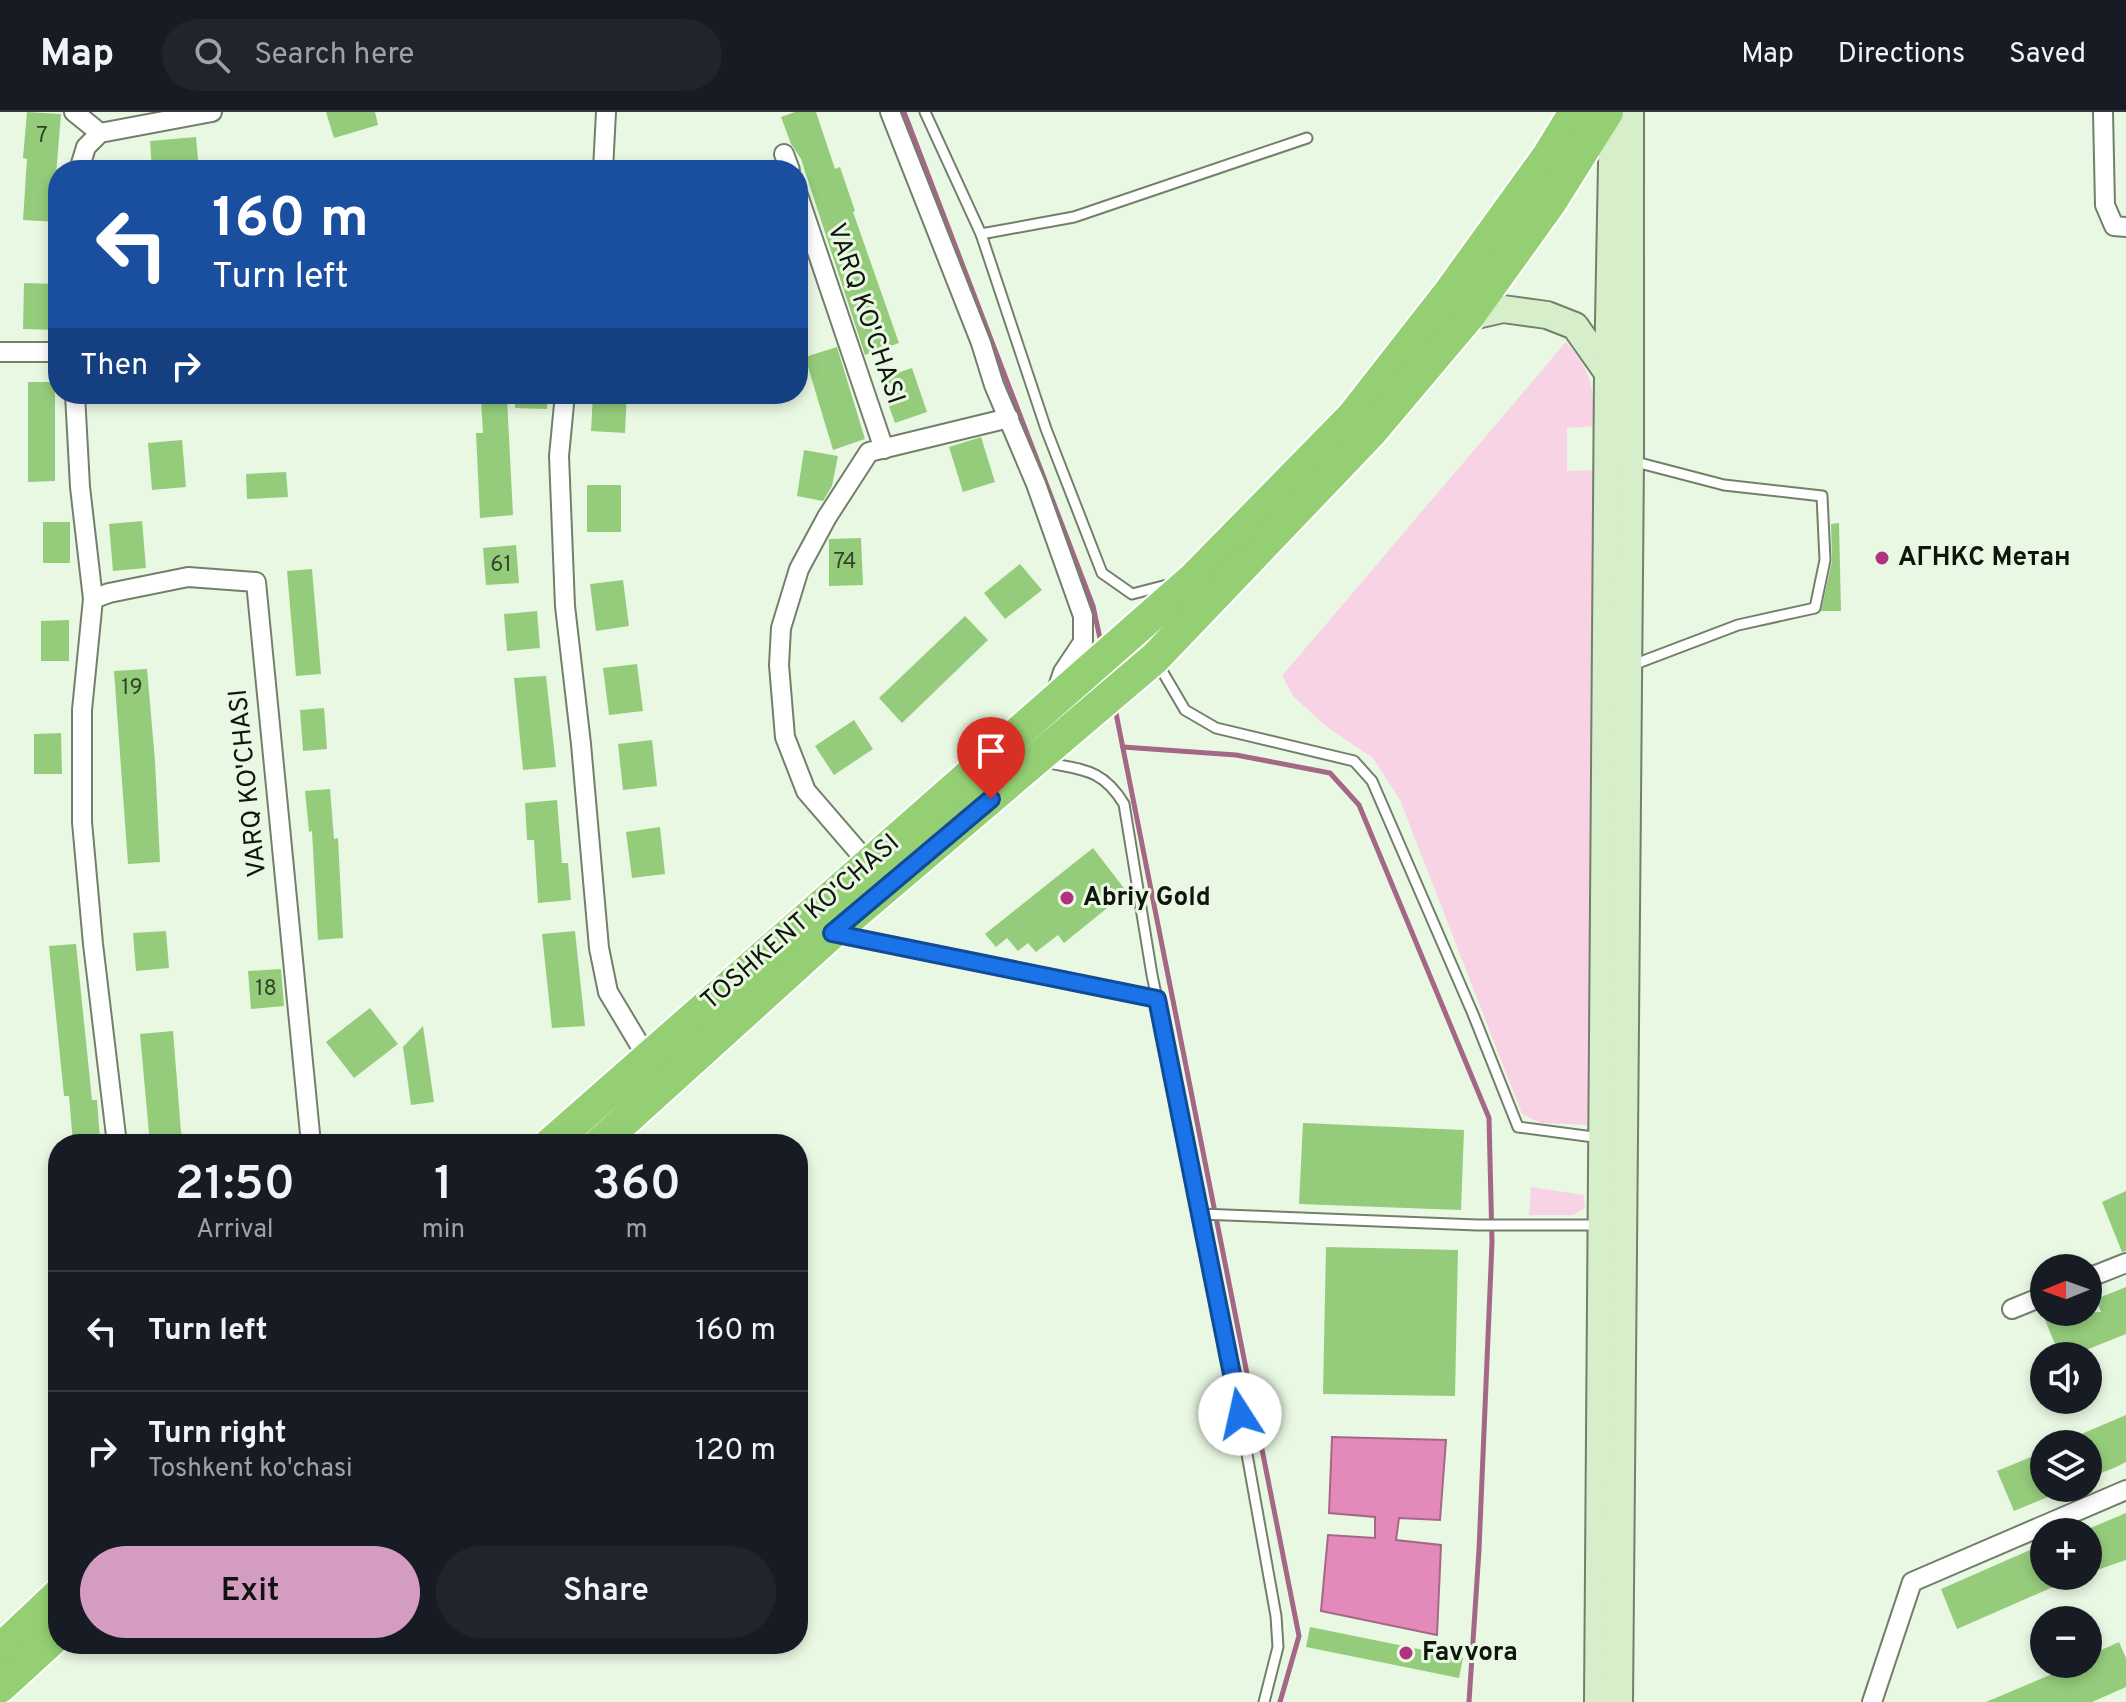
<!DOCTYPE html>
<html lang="en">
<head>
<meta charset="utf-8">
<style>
  body { margin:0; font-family:Overpass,sans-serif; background:#20242c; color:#f1f3f6; height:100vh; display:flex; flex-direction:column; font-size:30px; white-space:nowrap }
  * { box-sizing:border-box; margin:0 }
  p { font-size:26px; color:#9ea1a6 }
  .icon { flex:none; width:44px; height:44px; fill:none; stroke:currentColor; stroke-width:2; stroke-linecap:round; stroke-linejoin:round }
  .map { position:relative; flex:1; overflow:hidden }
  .side { position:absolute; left:48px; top:1022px; width:760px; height:520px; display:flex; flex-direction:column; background:#171b24; border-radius:32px; box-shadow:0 4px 12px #0003 }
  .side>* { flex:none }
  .guide { position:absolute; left:48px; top:48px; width:760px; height:244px; border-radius:32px; box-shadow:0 4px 12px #0003; background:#1a4fa0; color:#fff; overflow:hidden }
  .needle { width:52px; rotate:269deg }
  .tools { position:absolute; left:2030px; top:1142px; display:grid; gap:16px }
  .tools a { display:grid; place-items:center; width:72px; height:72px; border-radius:50%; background:#171b24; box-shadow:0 4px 12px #0003; font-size:40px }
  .pin { position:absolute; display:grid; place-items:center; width:68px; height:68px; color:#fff; margin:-82px -34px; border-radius:50% 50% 50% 0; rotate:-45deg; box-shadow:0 0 8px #0007 }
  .pin .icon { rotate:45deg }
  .me { position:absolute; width:88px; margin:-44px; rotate:350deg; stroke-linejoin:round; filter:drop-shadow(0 0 6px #0008) }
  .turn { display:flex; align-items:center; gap:28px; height:168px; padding:0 32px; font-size:36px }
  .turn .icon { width:104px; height:104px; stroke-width:2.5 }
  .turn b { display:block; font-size:56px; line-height:68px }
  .then { display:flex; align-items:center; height:76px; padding:0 32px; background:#0003; gap:16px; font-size:30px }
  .eta { display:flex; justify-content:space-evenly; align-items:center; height:136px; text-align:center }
  .eta b { font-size:48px; font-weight:600; line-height:56px }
  .primary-button { display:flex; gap:16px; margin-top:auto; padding:16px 32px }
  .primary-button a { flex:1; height:92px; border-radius:48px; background:#d49cc1; color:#111; font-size:32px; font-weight:600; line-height:92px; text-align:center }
  .primary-button a+a { background:#20242c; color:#f1f3f6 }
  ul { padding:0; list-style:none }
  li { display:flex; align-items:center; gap:24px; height:120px; padding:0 32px; border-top:2px solid #363941 }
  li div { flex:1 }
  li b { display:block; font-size:30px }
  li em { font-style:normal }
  header { display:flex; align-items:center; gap:48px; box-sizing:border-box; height:112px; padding:0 40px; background:#171b24; border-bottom:2px solid #363941 }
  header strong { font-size:38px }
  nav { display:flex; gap:44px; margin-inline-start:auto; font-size:28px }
  .search { width:560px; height:72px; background:#20242c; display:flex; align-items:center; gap:20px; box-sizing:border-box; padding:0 28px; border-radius:44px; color:#9ea1a6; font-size:30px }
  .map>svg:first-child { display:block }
</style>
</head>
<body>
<header>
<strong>Map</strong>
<div class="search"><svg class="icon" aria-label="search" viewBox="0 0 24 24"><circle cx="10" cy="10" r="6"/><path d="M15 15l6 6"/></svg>Search here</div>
<nav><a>Map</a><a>Directions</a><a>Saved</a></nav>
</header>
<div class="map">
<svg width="2126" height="1590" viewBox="0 0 2126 1590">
  <rect width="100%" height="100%" fill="#e9f8e2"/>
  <g fill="#f8d3e5">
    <path d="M1566,230C1594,262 1592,274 1595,314L1567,316V359L1596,358L1590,1013L1541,1011L1522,1002L1400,688L1373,646L1327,615L1294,585L1282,564Z"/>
    <path d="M1531,1075L1584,1083L1585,1096L1573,1103H1529Z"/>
  </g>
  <path fill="#e38aba" stroke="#a46786" stroke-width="2" d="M1332,1325L1446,1328L1440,1408L1399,1406L1396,1428L1441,1433L1437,1523L1321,1499L1328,1423L1375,1426V1405L1329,1401Z"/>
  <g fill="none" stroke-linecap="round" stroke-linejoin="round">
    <g stroke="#a46786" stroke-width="5">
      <path d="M904,0L1093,494L1101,531"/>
      <path d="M1115,596L1299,1524L1280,1590"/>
      <path d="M1123,635L1236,643L1330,661L1359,693L1489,1006L1492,1130L1479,1438L1469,1590"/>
    </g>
  </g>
  <g fill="#95cc7b">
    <path d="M27,0L61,2L56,63L57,110L23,108L27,47L23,46Z"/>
    <path d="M326,0H375L378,13L334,26Z"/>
    <path d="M795,0H816L835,57L840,55L855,99L853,100L899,231L865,243L801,47L791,32L781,5Z"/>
    <path d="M196,25L199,58H152L150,29Z"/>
    <path d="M24,171L58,172L57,218L23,217Z"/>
    <path d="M837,235L865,327L833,338L805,245Z"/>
    <path d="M912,256L927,300L895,311L879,267Z"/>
    <path d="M28,270H55V369L28,370Z"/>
    <path d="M515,282H548L547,297L515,296Z"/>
    <path d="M593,282H627L625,321L591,319Z"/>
    <path d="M507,286L513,403L480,406L476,321H483L481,288Z"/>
    <path d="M981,325L995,370L963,380L949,335Z"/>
    <path d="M182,328L186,375L152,378L148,331Z"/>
    <path d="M804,338L838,344L832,374L823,389L797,384Z"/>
    <path d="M286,360L288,385L247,387L246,362Z"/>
    <rect x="587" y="373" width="34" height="47"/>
    <path d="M142,409L146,456L113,459L109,412Z"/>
    <rect x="43" y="410" width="27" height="41"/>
    <path d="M1839,411L1841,499H1821L1832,449L1831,412Z"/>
    <path d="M861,426L863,473L829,474V427Z"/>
    <path d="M516,433L519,471L486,473L483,436Z"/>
    <path d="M1020,452L1042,478L1005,507L984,481Z"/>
    <path d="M312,457L321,562L296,564L287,459Z"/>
    <path d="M623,468L629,514L596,519L590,472Z"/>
    <path d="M537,499L540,536L507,539L504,502Z"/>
    <path d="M965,504L988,528L902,611L879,586Z"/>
    <path d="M69,508V549H41V509Z"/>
    <path d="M637,552L643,599L609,603L603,556Z"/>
    <path d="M147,557L155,649L160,750L128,752L114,559Z"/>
    <path d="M546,564L556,655L523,658L514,566Z"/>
    <path d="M324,596L327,637L303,639L300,598Z"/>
    <path d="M854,608L873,637L834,663L815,634Z"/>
    <path d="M61,621L62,662H34V622Z"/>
    <path d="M652,628L657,674L623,678L618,632Z"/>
    <path d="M330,677L334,727L338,726L343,826L318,828L312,719L309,720L305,679Z"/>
    <path d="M557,688L562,751H568L571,788L538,791L534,728H527L525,691Z"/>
    <path d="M660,715L665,762L632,766L626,720Z"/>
    <path d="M1093,736L1127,780L1064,831L1058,823L1036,840L1028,831L1018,839L1007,826L996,835L985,822Z"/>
    <path d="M166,819L169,856L136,859L133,821Z"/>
    <path d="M575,819L585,914L552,916L542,822Z"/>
    <path d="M76,832L92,988H97L100,1028L73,1031L69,984H64L49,834Z"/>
    <path d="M281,857L284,894L251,897L248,859Z"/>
    <path d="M370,896L398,932L354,966L326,930Z"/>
    <path d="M423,914L434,990L411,993L403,935Z"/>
    <path d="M173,919L182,1032H150L140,922Z"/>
    <path d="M1303,1011L1464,1018L1461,1098L1299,1092Z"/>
    <path d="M2126,1079V1139L2122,1140L2102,1090Z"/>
    <path d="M1326,1135L1458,1138L1455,1284L1323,1282Z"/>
    <path d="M2126,1175V1222L2071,1244H2060L2045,1208L2064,1200H2101L2096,1187Z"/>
    <path d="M2126,1303V1350L2114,1356L2088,1366V1332H2058Z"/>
    <path d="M2031,1345L2048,1385L2014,1399L1997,1359Z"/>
    <path d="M2126,1401V1448L2088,1461V1417Z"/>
    <path d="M2044,1432V1464H2078L1957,1517L1941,1477Z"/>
    <path d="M1310,1515L1463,1546L1459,1566L1306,1535Z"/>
    <path d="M2119,1530L2126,1546V1575L2092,1590H1986L2076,1552H2088V1544Z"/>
  </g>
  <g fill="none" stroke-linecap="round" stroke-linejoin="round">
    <g stroke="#72806b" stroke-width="13">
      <g id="service">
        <path d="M925,0L981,122L1046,317L1102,461L1132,482L1171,472"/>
        <path d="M981,122L1074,105L1307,26"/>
        <path d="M1158,552L1185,598L1216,616L1354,649L1372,669L1473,902L1518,1015L1601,1026"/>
        <path d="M1630,554L1738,513L1815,496L1825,448L1822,384L1724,373L1632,349"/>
        <path d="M1044,650C1082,658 1102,656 1124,692L1152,863L1219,1186L1276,1504L1278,1535L1264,1590"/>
        <path d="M843,823L1157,887"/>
        <path d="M1200,1102L1477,1113H1599"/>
      </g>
    </g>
    <g stroke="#72806b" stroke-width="22">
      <g id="minor">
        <path d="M74,0L100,21"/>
        <path d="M890,0L981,231L994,273L1036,372L1083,504V530L1063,560L1056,581"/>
        <path d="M2103,0L2105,93L2114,114L2126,115"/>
        <path d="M784,42L790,58"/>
        <path d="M79,58L86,35L100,21L212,0"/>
        <path d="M603,58L606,0"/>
        <path d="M798,83L884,337"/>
        <path d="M0,240H58"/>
        <path d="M75,282L80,375L93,487L82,598V710L93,832L117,1032"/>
        <path d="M565,282L559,344L565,494L581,632L599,836L608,880L647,945"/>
        <path d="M93,487L109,481L188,465L256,470L311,1032"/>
        <path d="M869,752L806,679L785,625L779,553L781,516L799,457L827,405L869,340L1009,306"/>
        <path d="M2088,1166L2126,1151"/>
        <path d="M2012,1197L2044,1184"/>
        <path d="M1872,1590L1912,1470L2126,1378"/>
      </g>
    </g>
    <g stroke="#72806b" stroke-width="30">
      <g id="secondary">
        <path d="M1468,205L1503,197L1547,203L1575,214L1608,261"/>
        <path d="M1598,1590L1608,261L1613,0"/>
        <path d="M1619,1590L1630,349V0"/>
      </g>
    </g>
    <g stroke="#fff" stroke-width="36">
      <g id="trunk">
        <path d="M550,1032L1194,466L1352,305L1449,181L1548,44L1575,0"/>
        <path d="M599,1032L832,821L1155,546L1371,320L1468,205L1550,91L1607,0"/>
        <path d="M0,1538L58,1483"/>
        <path d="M0,1575L58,1522"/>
      </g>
    </g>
    <use href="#service" stroke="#fff" stroke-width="9"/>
    <use href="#minor" stroke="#fff" stroke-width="18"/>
    <use href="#secondary" stroke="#d7eeca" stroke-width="26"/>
    <use href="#trunk" stroke="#94d073" stroke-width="32"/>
  </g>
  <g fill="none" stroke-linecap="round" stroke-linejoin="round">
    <g stroke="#114b97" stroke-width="20">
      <path id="route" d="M991,687L832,821L1157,887L1240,1302"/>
    </g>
    <use href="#route" stroke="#1a73e8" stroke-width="14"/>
  </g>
  <g fill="#b03281" stroke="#e9f8e2" stroke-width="3">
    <circle cx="1882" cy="446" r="8"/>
    <circle cx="1067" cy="786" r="8"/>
    <circle cx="1406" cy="1541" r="8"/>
  </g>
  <g text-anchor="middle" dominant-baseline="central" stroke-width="6" stroke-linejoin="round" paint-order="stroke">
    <g font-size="22" fill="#314329">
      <text x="42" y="24">7</text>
      <text x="845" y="450">74</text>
      <text x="501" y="453">61</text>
      <text x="132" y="576">19</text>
      <text x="266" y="877">18</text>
    </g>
    <g font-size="26" fill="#10150e" stroke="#e9f8e2">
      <text transform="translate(865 202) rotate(71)">VARQ KO'CHASI</text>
      <text transform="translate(249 671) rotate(-96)">VARQ KO'CHASI</text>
      <text transform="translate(801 811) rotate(-41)">TOSHKENT KO'CHASI</text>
    </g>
    <g font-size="26" font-weight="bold" fill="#10150e" stroke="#e9f8e2" text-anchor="start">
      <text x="1898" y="446">АГНКС Метан</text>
      <text x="1083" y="786">Abriy Gold</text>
      <text x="1422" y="1541">Favvora</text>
    </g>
  </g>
</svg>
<div class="tools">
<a><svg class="needle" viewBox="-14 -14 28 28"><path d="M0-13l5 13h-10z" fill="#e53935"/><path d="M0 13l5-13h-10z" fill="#9ea1a6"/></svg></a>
<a><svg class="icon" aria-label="sound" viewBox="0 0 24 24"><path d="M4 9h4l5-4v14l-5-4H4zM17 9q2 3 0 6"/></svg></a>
<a><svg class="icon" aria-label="layers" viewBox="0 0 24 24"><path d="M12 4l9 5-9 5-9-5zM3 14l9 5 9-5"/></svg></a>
<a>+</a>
<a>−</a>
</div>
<div class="pin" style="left:991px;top:687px;background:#d93025"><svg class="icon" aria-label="arrive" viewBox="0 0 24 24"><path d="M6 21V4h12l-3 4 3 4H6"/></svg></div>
<svg class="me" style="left:1240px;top:1302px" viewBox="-20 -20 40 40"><circle r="19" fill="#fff"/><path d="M0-13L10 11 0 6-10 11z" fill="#1a73e8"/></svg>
<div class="guide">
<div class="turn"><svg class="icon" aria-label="left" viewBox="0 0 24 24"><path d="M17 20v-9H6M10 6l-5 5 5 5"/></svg><div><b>160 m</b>Turn left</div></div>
<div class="then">Then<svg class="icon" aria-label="right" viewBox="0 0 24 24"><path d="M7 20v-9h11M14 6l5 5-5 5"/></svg></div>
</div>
<section class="side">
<div class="eta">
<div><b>21:50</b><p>Arrival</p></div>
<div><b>1</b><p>min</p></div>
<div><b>360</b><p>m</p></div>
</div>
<ul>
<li><svg class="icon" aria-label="left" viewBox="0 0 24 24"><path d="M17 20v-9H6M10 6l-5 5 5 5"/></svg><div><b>Turn left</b></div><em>160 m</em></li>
<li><svg class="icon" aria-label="right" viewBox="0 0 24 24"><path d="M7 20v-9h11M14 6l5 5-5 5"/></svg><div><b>Turn right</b><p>Toshkent ko'chasi</p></div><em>120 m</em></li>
</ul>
<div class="primary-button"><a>Exit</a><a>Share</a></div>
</section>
</div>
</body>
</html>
